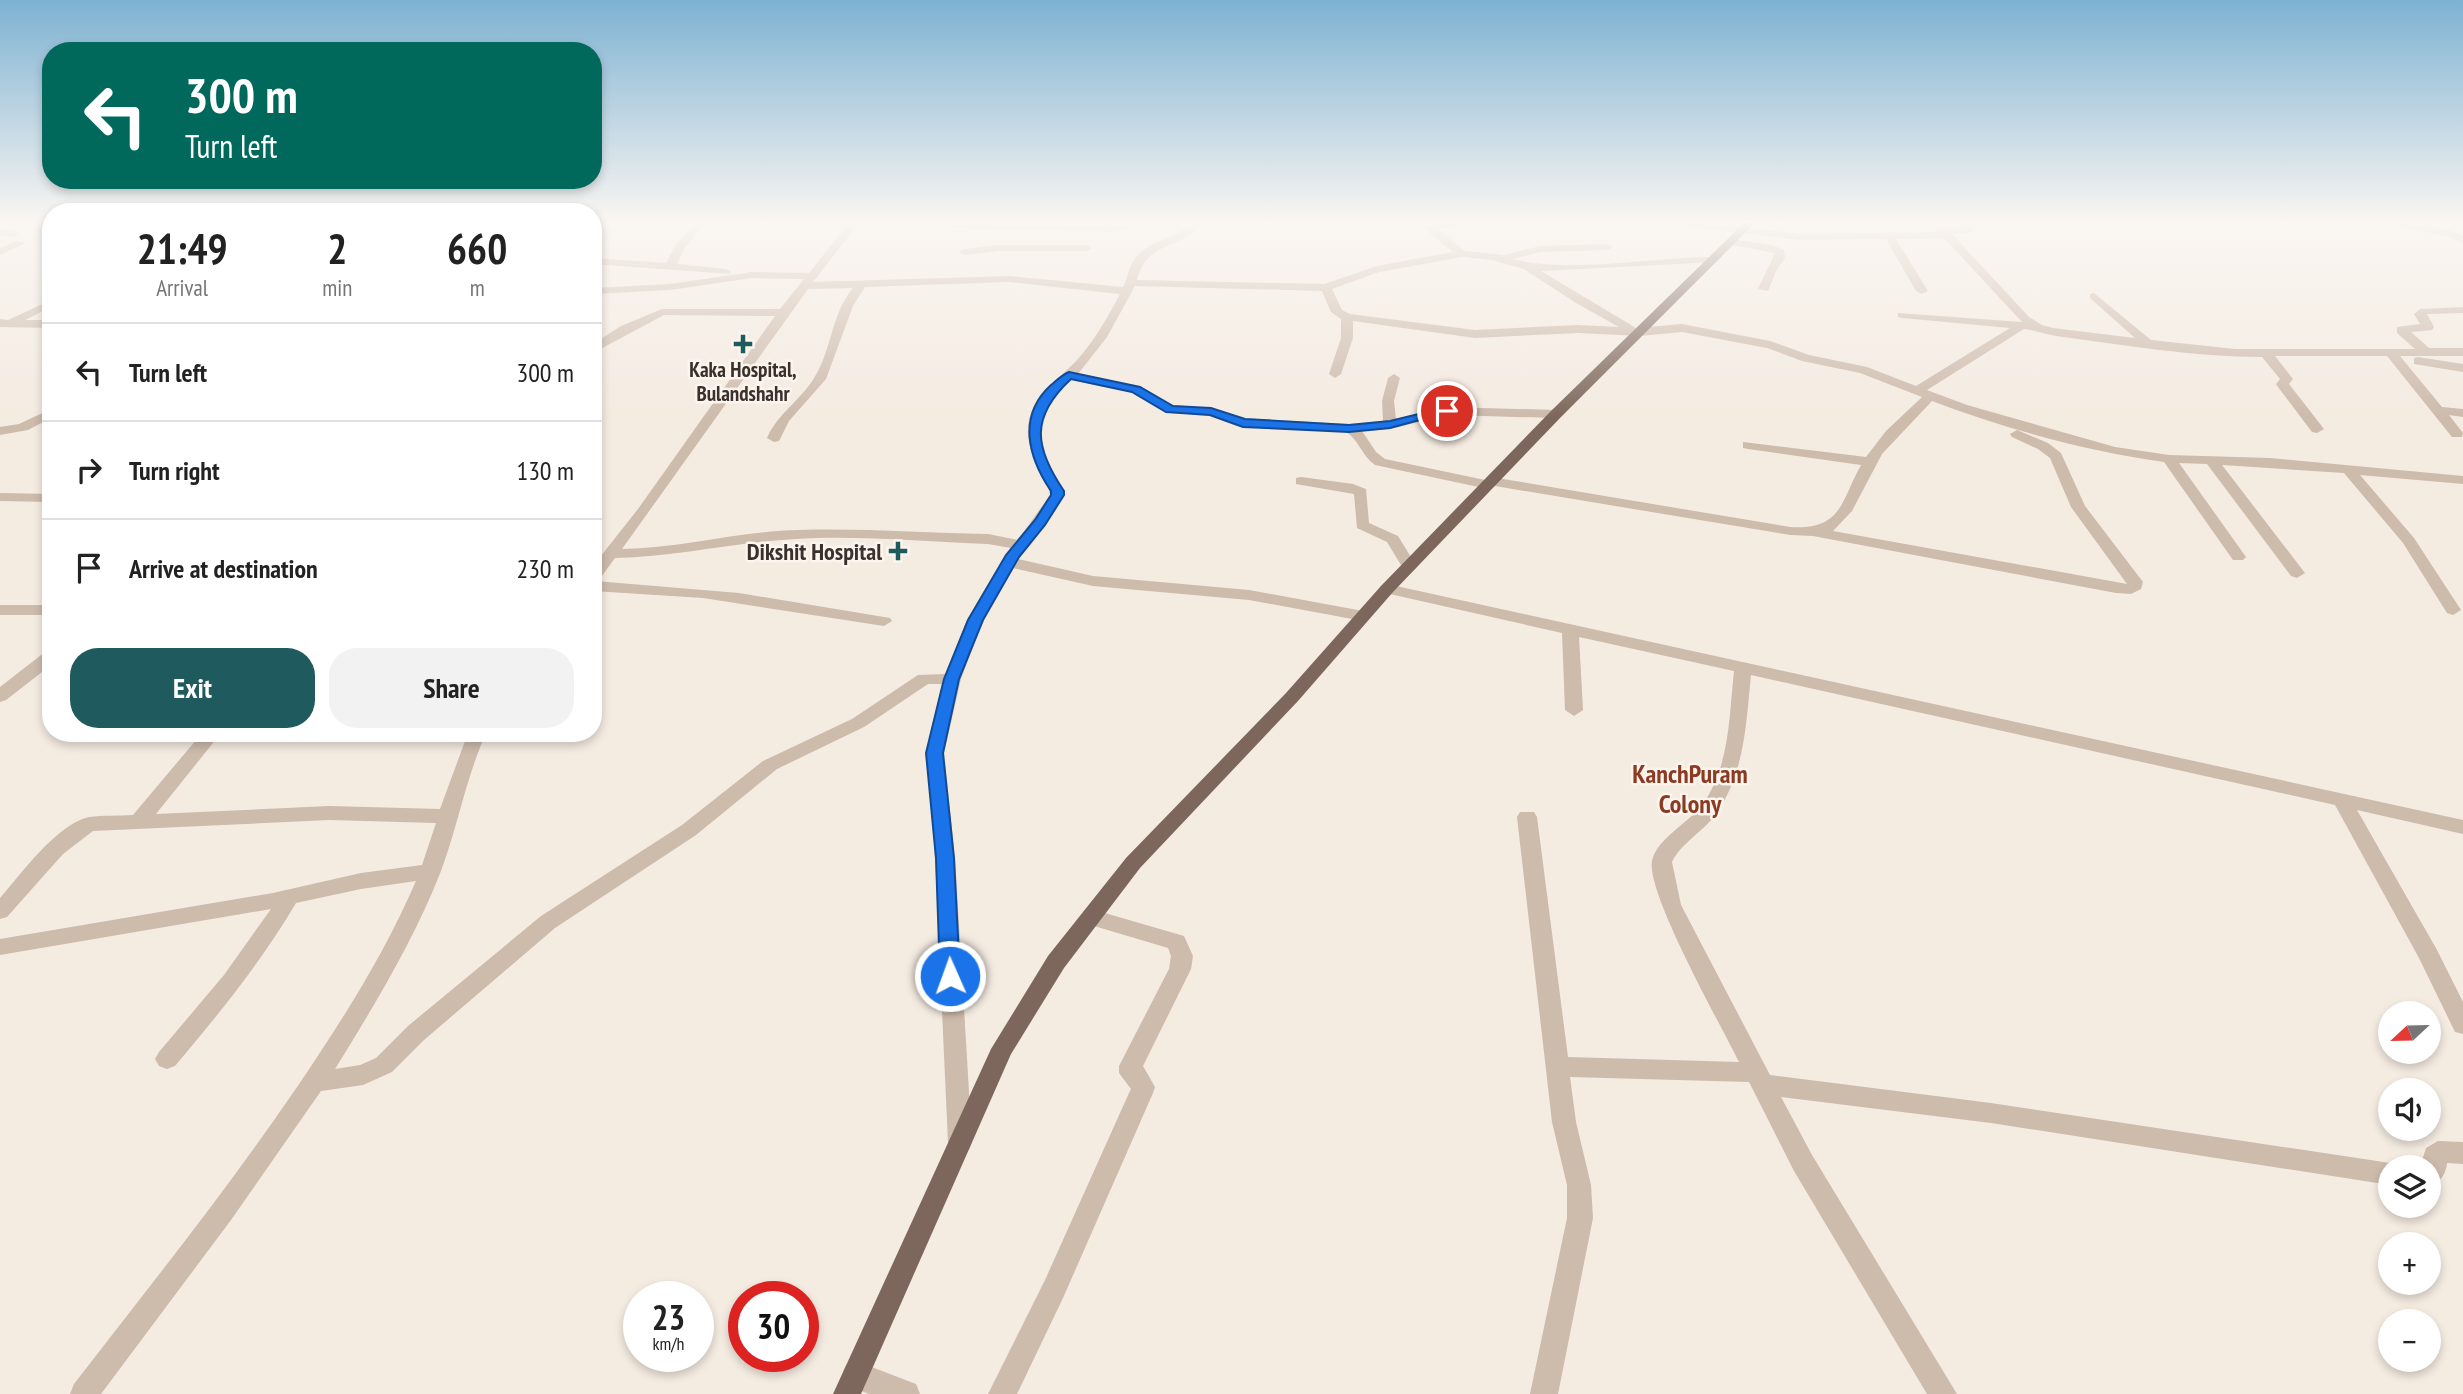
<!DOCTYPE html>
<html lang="en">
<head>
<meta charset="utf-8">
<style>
  body { margin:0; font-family:"PT Sans Narrow",sans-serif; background:#f2f2f2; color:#222; height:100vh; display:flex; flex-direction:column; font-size:26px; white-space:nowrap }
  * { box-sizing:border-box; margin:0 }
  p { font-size:23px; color:#767676 }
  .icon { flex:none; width:38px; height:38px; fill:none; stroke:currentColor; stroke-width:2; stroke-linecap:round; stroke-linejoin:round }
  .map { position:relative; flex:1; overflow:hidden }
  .details { position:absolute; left:42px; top:203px; width:560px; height:539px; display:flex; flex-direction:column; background:#fff; border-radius:28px; box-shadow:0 4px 10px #0003 }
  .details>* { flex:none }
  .top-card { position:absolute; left:42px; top:42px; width:560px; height:147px; border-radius:28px; box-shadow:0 4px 10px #0003; background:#00695c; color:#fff; overflow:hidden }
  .needle { width:46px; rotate:248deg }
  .controls { position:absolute; left:2378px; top:1001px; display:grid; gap:14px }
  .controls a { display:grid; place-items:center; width:63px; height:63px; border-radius:50%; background:#fff; box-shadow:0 4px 10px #0003; font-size:35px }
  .speed { position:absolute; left:623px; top:1281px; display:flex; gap:14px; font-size:35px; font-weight:700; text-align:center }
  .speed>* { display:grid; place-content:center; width:91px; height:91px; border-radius:50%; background:#fff; box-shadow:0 4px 10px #0003; line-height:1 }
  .speed small { font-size:18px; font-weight:400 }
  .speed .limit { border:10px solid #d22; background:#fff; color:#111 }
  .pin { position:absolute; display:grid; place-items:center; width:60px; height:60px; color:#fff; margin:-30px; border:4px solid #fff; border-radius:50%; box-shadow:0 2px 7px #0007 }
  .me { position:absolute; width:77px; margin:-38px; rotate:358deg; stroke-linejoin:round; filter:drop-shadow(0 0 5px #0008) }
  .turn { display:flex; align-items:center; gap:24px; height:147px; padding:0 28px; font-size:32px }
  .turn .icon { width:91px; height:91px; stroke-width:2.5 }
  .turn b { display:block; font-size:49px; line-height:60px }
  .eta { display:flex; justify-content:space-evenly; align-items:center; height:119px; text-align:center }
  .eta b { font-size:42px; font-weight:800; line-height:49px }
  .primary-button { display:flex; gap:14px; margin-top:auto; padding:14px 28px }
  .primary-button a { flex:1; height:80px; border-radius:28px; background:#1f5a5e; color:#fff; font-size:28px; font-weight:800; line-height:80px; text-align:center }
  .primary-button a+a { background:#f2f2f2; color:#222 }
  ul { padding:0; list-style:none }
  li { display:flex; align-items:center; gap:21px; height:98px; padding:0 28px; border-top:2px solid #e0e0e0 }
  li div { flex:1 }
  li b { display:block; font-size:26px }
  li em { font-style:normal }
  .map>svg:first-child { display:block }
</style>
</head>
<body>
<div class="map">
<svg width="2463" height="1394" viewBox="0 0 2463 1394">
  <rect width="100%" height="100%" fill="#f4ebe1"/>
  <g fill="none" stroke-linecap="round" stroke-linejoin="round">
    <g fill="#cdbbac" fill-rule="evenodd">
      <path d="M695,223H706L685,247L677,264L726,269L731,272L730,274L593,264V258L666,263L676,244Z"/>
      <path d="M849,223H859L813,282L1009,276L1123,287C1128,277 1129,266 1136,257C1150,239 1176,240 1192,223H1203C1179,252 1148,239 1137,280L1324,284L1377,266L1453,252L1417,223H1478L1473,226L1437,229L1465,251L1505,255L1540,246L1608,244L1613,247L1608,250L1540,252L1513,259C1567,274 1654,257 1713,257L1718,260L1717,262L1541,271L1636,328L1682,324L1770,341L1809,355L1867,367L1916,386L2010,328L1902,318L1898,317V313L2022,322L1944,238L1896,239L1928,291L1922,294L1916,291L1886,239L1801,240L1680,226L1675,223H1707L1801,234L1937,232V229L1962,227L1960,223H1970L1973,232L1952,234L2029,317L2042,325L2053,328L2135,338L2090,298V294L2094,293L2151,340L2235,349H2415L2397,333V327L2420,324L2414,314L2420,309L2463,307V313L2427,314L2434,327L2432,330L2411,332L2429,348H2463V356H2400L2442,407L2463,409V417L2449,415L2463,433L2462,437H2452L2387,356H2275L2293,379L2289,384L2324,429L2317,433L2312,432L2278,387L2276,384L2280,379L2262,357C2195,357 2123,345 2056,336C2045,334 2035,330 2024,329L1927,390L1967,405L2115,447L2169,455L2270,458L2463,476V484L2360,475L2414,538L2461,610L2453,615L2447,613L2403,543L2344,473L2222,465L2305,573L2297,578L2291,576L2207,464L2179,463L2246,557L2243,560H2233L2164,462C2086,451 2006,429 1932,401L1882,454L1852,511L1833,531L2127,584L2071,507L2050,458L2038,449L2012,437L2010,434L2017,430L2048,443L2061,453L2085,506L2143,582L2141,589L2131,594L2116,593L1813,536L1790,535L1495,486L1488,489L1375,465C1362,456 1359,440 1346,432L1237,426L1209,416L1165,412L1131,392L1071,380C1039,406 1034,433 1052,470C1056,478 1063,486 1064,495L1045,525L1018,559L1093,576L1249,590L1363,611L1371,616L1363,621L1249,600L1093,586L1013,568L983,620L961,679L944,753L955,858L972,1142L969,1150L960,1153L951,1150L948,1142L935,858L926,753L942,684H928L864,727L777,769L696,835L555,928L424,1040L392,1072L363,1085L321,1091L231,1220L101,1394H70L74,1384C159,1274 247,1165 323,1048C358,995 391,939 416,881L361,889L296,903C261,962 219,1014 175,1066L167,1069L159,1066L155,1059L159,1052L224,975L271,909L0,955V939L273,893L361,873L422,865L436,823L329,820L93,831L63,854L7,917L0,919V898C21,874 57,824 89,817C103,815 119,816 133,815L202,733H221L156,814L329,806L440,809L468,733H486C466,778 458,825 441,871C414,940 374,1006 335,1069L360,1065L376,1058L408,1026L541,916L682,825L763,761L852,719L918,675L946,674L967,620L1011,548L988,544C926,542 857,535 796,539C735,542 676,557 615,558L599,580L595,581L739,593L890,618L892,621L884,626L703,598L593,591V566L638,509L775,316L664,315L593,353V344L621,326L662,309H780L804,279L752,278L670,290L593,294V288L670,284L752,272L809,273ZM1462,257L1492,260L1524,269L1576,303L1619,327L1578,325L1475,330L1350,314L1342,310L1332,289L1379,272ZM1009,282L1120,294C1109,314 1098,335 1083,353C1062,380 1026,395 1028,435C1030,460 1047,476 1050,495L1018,540L988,534C925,533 862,528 799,530C740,531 682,548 622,549L808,289L853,288C831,314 832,350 814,378C800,401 778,413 767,438L774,442L779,441L789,421L826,379L853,306L865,287ZM1135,286L1322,291L1331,312L1341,319V338L1329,374L1335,378L1341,374L1353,338V321L1475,338L1578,333L1640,336L1682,332L1767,348L1802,361L1860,373L1922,397L1886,431L1866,457L1743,442V448L1748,449L1861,465C1840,503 1842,530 1790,527L1491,477L1485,480L1385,459L1376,452L1362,431L1390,429L1447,415L1556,418L1563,414L1556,410L1447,407L1396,419L1394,401L1400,378L1394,374L1388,378L1382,401L1383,421L1349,424L1240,418L1211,408L1173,405L1140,386L1078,374L1107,337Z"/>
      <path d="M956,223L1115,226L1150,223L1115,232L953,228L952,226Z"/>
      <path d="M2382,223C2409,223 2439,224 2463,236V243L2446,236Z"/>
      <path d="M0,229L17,232L18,234L13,237L0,235Z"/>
      <path d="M1731,239L1772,245L1784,250L1785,258L1777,269L1768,291L1758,289L1775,253L1727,244V240Z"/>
      <path d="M17,241L26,243L0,255V248Z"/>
      <path d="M998,245H1087L1092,248L1087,251H998L964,255L959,252L964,249Z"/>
      <path d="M51,300V307L25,320H51V328L0,327V319L8,320Z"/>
      <path d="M2418,357L2463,364V372L2414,364V358Z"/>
      <path d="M51,409V418L28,430L0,435V427L19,424Z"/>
      <path d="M1301,477L1353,484L1366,489L1369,523L1398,536L1417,567L1414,570H1404L1387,542L1357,528L1354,494L1296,484V478Z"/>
      <path d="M0,493L51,494V502L0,501Z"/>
      <path d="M1387,584L2463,820V834L2357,810L2437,950L2463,1002V1034L2455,1032L2419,958L2335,805L1751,675C1746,724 1745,772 1716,814C1703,832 1681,843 1672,862L1681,905L1770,1075L1991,1103L2390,1163L2399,1167H2390V1185L1991,1123L1781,1097L1812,1155L1957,1394H1927L1794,1171L1749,1082L1570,1077L1576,1122L1591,1185L1593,1218L1558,1394H1530L1567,1218V1185L1552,1122L1517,817L1520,812H1534L1537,817L1568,1057L1739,1062C1722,1027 1646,893 1652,861C1657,838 1689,823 1702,805C1730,767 1729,716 1734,671L1579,637L1583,710L1574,716L1565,710L1562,633L1381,592L1379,589L1381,586Z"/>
      <rect x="0" y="605" width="51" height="10"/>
      <path d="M51,651V665L6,700L0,702V687L45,652Z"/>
      <path d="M1091,909L1184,936L1193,956L1191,969L1143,1066L1155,1087L1153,1093L1063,1298L1017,1394H988L1045,1280L1129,1093L1131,1089L1119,1073V1066L1169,969L1171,956L1168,948L1084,923L1081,917L1084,911Z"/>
      <path d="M2438,1141L2463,1142V1164L2447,1163C2446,1175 2440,1182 2429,1186V1167H2420L2426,1148Z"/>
      <path d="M856,1361L916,1384L920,1394H869L846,1385L842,1375L846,1365Z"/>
    </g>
    <path fill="#7d675c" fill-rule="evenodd" d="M1744,223H1755L1561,417L1393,592L1298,701L1140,868L1064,968L1011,1054L861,1394H833L991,1049L1048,956L1126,858L1286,693L1381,586L1551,411Z"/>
  </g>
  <linearGradient id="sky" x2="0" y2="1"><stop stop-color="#7eb2d2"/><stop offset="0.53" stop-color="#faf6f2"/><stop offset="1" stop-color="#faf6f2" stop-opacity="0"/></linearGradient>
  <rect width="2463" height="418" fill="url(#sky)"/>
  <path fill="#1a73e8" stroke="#114b97" stroke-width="2" d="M1069,372L1140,387L1173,406L1211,408L1245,419L1349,425L1390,421L1447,407L1453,411L1390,428L1349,432L1243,427L1210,415L1166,412L1132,392L1071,379C1030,417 1034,447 1064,491V495L1045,525L1019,557L983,620L959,679L943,753L954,858L960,976L957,982L950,984L943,982L940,976L936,858L926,753L944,679L968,620L1006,555L1035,520L1051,495V491C1028,457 1017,416 1051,385C1057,380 1062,375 1069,372Z"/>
  <g fill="#1f5a5e" stroke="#fbf5ee" stroke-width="2.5">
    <path d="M739.5 333.5h7v7h7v7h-7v7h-7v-7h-7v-7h7z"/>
    <path d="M894.5 540.5h7v7h7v7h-7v7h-7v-7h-7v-7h7z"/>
  </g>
  <g text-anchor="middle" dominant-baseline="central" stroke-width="5" stroke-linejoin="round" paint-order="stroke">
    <g font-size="21" font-weight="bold" fill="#3b302b" stroke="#fbf5ee">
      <text x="743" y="369">Kaka Hospital,<tspan x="743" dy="24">Bulandshahr</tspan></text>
    </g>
    <g font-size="24" font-weight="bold" fill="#3b302b" stroke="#fbf5ee" text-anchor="end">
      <text x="882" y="551">Dikshit Hospital</text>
    </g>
    <g font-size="26" font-weight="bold" fill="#8c3b22" stroke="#fbf5ee">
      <text x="1690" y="773">KanchPuram<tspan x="1690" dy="30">Colony</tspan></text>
    </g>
  </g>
</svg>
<div class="controls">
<a><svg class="needle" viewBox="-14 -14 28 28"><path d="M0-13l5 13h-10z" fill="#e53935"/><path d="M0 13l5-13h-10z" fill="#767676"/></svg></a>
<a><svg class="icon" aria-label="sound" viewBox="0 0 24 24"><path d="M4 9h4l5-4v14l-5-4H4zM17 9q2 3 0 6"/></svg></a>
<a><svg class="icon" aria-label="layers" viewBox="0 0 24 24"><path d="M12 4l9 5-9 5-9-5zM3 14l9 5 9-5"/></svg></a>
<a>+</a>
<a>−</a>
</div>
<div class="speed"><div>23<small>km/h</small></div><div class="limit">30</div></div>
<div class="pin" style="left:1447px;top:411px;background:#d93025"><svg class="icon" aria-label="arrive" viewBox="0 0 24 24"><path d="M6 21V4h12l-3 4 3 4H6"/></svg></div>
<svg class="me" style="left:950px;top:976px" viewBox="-20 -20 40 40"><circle r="17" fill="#1a73e8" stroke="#fff" stroke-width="3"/><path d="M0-11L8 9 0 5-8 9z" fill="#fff"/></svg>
<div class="top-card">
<div class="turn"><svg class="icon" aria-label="left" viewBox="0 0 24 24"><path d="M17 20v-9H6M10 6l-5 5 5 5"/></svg><div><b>300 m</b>Turn left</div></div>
</div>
<section class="details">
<div class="eta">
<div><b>21:49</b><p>Arrival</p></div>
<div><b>2</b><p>min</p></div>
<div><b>660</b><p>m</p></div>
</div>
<ul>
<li><svg class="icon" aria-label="left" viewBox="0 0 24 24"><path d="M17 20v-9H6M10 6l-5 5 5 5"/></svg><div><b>Turn left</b></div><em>300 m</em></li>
<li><svg class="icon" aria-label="right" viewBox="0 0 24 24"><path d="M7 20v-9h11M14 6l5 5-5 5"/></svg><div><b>Turn right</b></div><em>130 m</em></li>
<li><svg class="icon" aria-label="arrive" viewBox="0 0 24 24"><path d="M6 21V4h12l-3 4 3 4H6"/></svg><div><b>Arrive at destination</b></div><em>230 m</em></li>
</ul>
<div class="primary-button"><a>Exit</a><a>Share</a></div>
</section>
</div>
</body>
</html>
